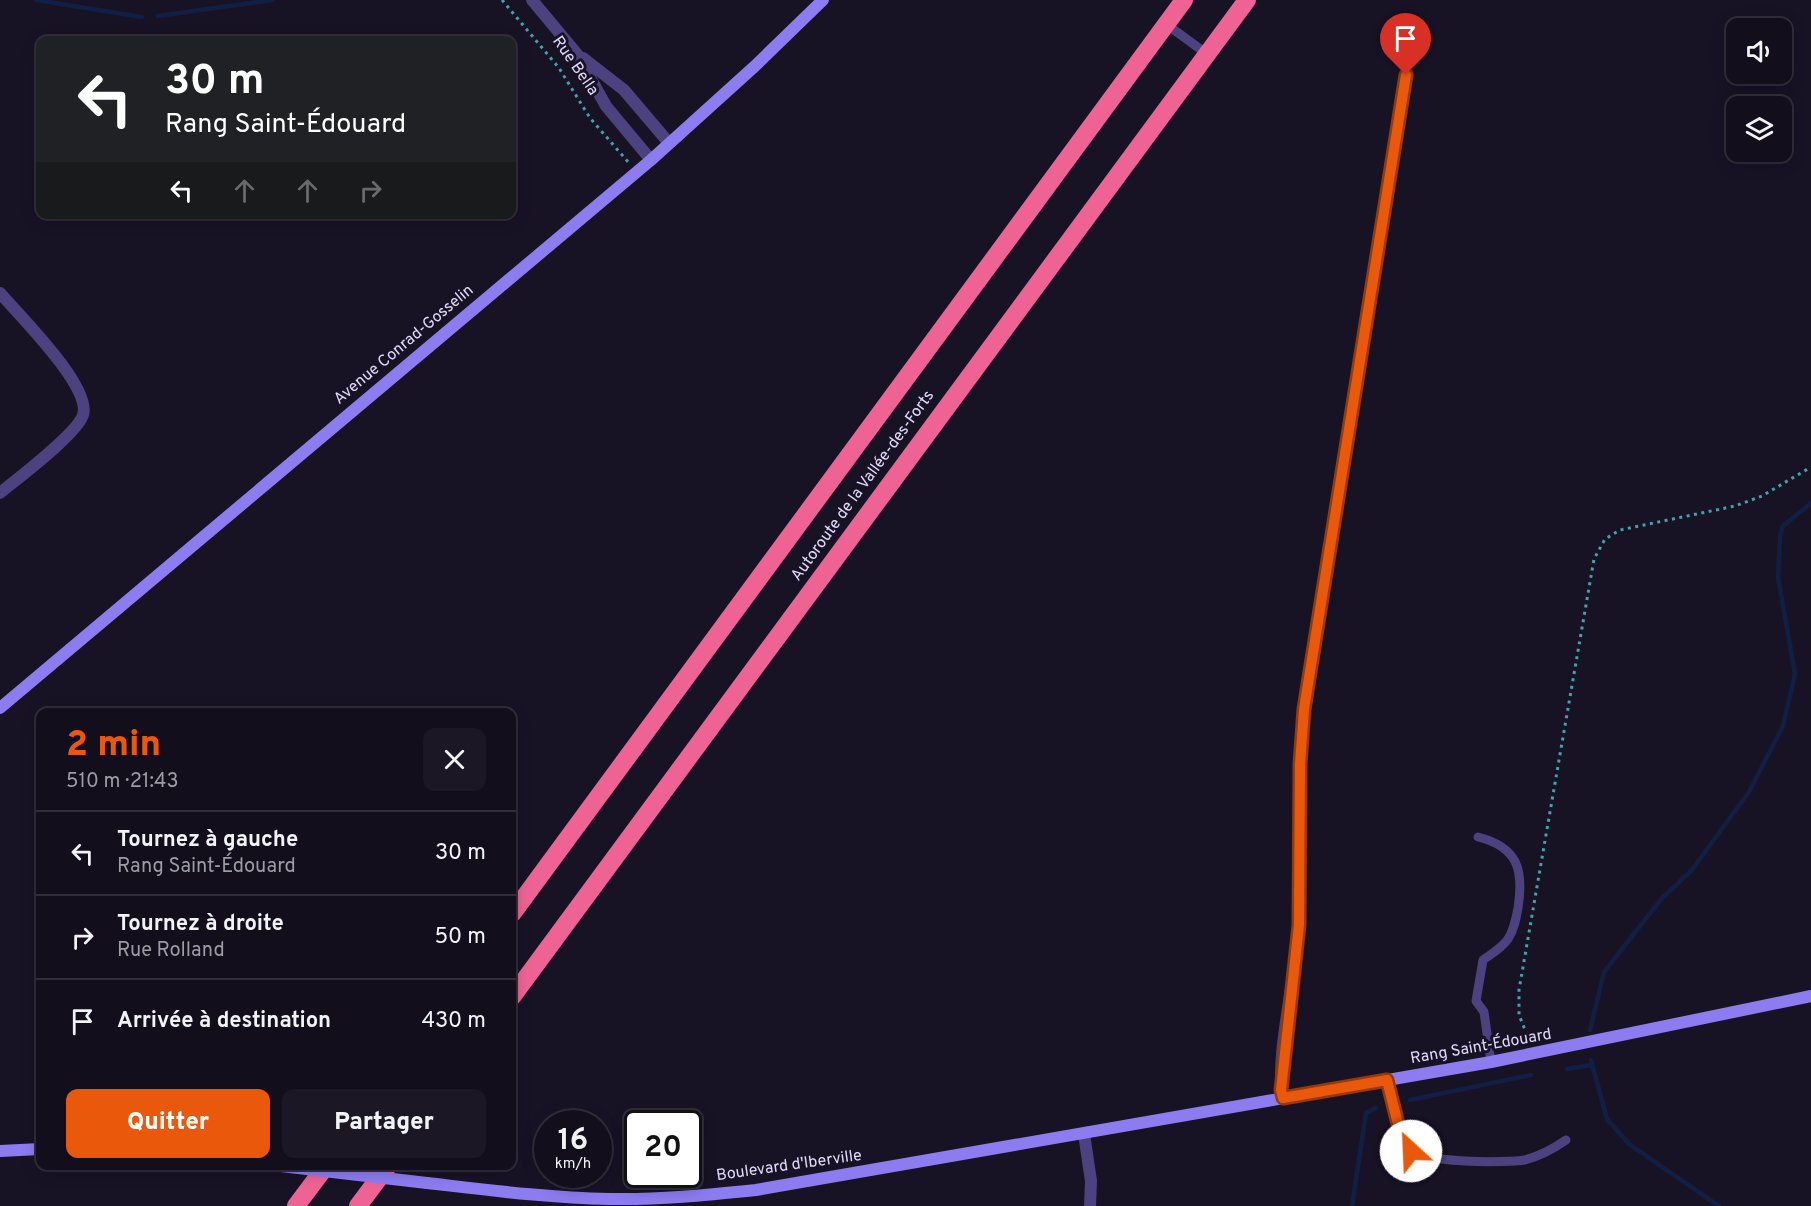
<!DOCTYPE html>
<html lang="fr">
<head>
<meta charset="utf-8">
<style>
  body { margin:0; font-family:Overpass,sans-serif; background:#1b1725; color:#f1f3f6; height:100vh; display:flex; flex-direction:column; font-size:22px; white-space:nowrap }
  * { box-sizing:border-box; margin:0 }
  p { font-size:20px; color:#9c9ca3 }
  .icon { flex:none; width:33px; height:33px; fill:none; stroke:currentColor; stroke-width:2; stroke-linecap:round; stroke-linejoin:round }
  .map { position:relative; flex:1; overflow:hidden }
  .panel { position:absolute; left:36px; top:708px; width:480px; height:462px; display:flex; flex-direction:column; background:#120e1c; border-radius:12px; box-shadow:0 3px 15px #0003,0 0 0 2px #312e3b }
  .panel>* { flex:none }
  .banner { position:absolute; left:36px; top:36px; width:480px; height:183px; border-radius:12px; box-shadow:0 3px 15px #0003,0 0 0 2px #312e3b; background:#202124; color:#fff; overflow:hidden }
  .controls { position:absolute; left:1726px; top:18px; display:grid; gap:12px }
  .controls a { display:grid; place-items:center; width:66px; height:66px; border-radius:12px; background:#120e1c; box-shadow:0 3px 15px #0003,0 0 0 2px #312e3b; font-size:30px }
  .speed { position:absolute; left:534px; top:1110px; display:flex; gap:12px; font-size:30px; font-weight:700; text-align:center }
  .speed>* { display:grid; place-content:center; width:78px; height:78px; border-radius:50%; background:#120e1c; box-shadow:0 3px 15px #0003,0 0 0 2px #312e3b; line-height:1 }
  .speed small { font-size:15px; font-weight:400 }
  .speed .limit { border:3px solid #111; border-radius:9px; background:#fff; color:#111 }
  .pin { position:absolute; display:grid; place-items:center; width:51px; height:51px; color:#fff; margin:-62px -26px; border-radius:50% 50% 50% 0; rotate:-45deg; box-shadow:0 0 6px #0007 }
  .pin .icon { rotate:45deg }
  .me { position:absolute; width:66px; margin:-33px; rotate:335deg; stroke-linejoin:round; filter:drop-shadow(0 0 4px #0008) }
  .turn { display:flex; align-items:center; gap:21px; height:126px; padding:0 30px; font-size:27px }
  .turn .icon { width:78px; height:78px; stroke-width:2.5 }
  .turn b { display:block; font-size:42px; line-height:51px }
  .lanes { display:flex; align-items:center; height:57px; padding:0 30px; background:#0003; justify-content:center; gap:30px; direction:ltr }
  .lanes .off { opacity:.35 }
  .round { display:grid; place-items:center; flex:none; width:63px; height:63px; border-radius:12px; background:#1b1725 }
  .overview { display:flex; align-items:center; justify-content:space-between; height:102px; padding:0 30px }
  h1 { font-size:36px; font-weight:800; line-height:45px; color:#ea580c }
  .action { display:flex; gap:12px; margin-top:auto; padding:12px 30px }
  .action a { flex:1; height:69px; border-radius:12px; background:#ea580c; color:#fff; font-size:24px; font-weight:800; line-height:69px; text-align:center }
  .action a+a { background:#1b1725; color:#f1f3f6 }
  ul { padding:0; list-style:none }
  li { display:flex; align-items:center; gap:18px; height:84px; padding:0 30px; border-top:2px solid #312e3b }
  li div { flex:1 }
  li b { display:block; font-size:22px }
  li em { font-style:normal }
  .map>svg:first-child { display:block }
</style>
</head>
<body>
<div class="map">
<svg width="1811" height="1206" viewBox="0 0 1811 1206">
  <rect width="100%" height="100%" fill="#181225"/>
  <g fill="none" stroke-linecap="round" stroke-linejoin="round">
    <g stroke="#121f44" stroke-width="4.5">
      <path d="M36,0L142,17"/>
      <path d="M158,16L272,0"/>
      <path d="M1590,1030L1604,972L1662,898L1691,871L1749,792L1783,726L1795,674L1778,577L1780,535L1783,526L1811,503"/>
      <path d="M1591,1060L1607,1119L1629,1144L1719,1206"/>
      <path d="M1567,1069L1591,1065"/>
      <path d="M1410,1100L1531,1075"/>
      <path d="M1352,1206L1366,1113L1376,1108"/>
    </g>
    <g stroke="#3da5ac" stroke-width="3" stroke-dasharray="3 4.5" stroke-linecap="butt">
      <path d="M502,0L559,68L590,118L629,163"/>
      <path d="M1530,1042L1519,1015V990L1594,559L1605,539L1620,530L1735,506L1762,496L1811,467"/>
    </g>
    <g stroke="#4c427f" stroke-width="9">
      <path d="M1166,24L1207,54"/>
      <path d="M1478,837C1518,847 1524,870 1518,908C1516,919 1514,930 1508,939C1502,948 1491,954 1483,960L1476,1001L1484,1012L1491,1062"/>
      <path d="M1387,1080C1393,1103 1396,1131 1411,1150C1421,1163 1507,1163 1525,1160C1540,1156 1553,1149 1566,1140"/>
    </g>
    <g stroke="#4c427f" stroke-width="12">
      <path d="M532,0L577,54L606,106L651,160"/>
      <path d="M583,58L624,90L669,143"/>
      <path d="M0,293C19,315 92,387 83,415C77,434 18,478 0,493"/>
      <path d="M1283,1098C1275,1057 1294,987 1297,943C1303,870 1296,796 1303,723L1406,75"/>
      <path d="M1084,1134L1091,1181L1090,1206"/>
    </g>
    <g stroke="#8d7cf0" stroke-width="12">
      <path d="M0,708L651,160L755,66L823,0"/>
      <path d="M0,1151L40,1149"/>
      <path d="M427,1183C488,1190 549,1198 610,1199C658,1200 707,1195 756,1190L1491,1062L1811,996"/>
    </g>
    <g stroke="#ee6394" stroke-width="18">
      <path d="M512,914L1184,0"/>
      <path d="M512,997L1247,0"/>
      <path d="M296,1206L326,1166"/>
      <path d="M358,1206L388,1166"/>
    </g>
    <path stroke="#8d7cf0" stroke-width="12" d="M281,1166L427,1183"/>
  </g>
  <g fill="none" stroke-linecap="round" stroke-linejoin="round">
    <g stroke="#983908" stroke-width="15">
      <path id="route" d="M1406,75L1304,709L1300,764L1299,925L1281,1090L1283,1098L1387,1080L1398,1124L1411,1151"/>
    </g>
    <use href="#route" stroke="#ea580c" stroke-width="10"/>
  </g>
  <g text-anchor="middle" dominant-baseline="central" stroke-width="6" stroke-linejoin="round" paint-order="stroke">
    <g font-size="16" fill="#e2dafb" stroke="#181225">
      <text transform="translate(575 66) rotate(55)">Rue Bella</text>
      <text transform="translate(404 345) rotate(-40)">Avenue Conrad-Gosselin</text>
      <text transform="translate(863 486) rotate(-54)">Autoroute de la Vallée-des-Forts</text>
      <text transform="translate(1481 1047) rotate(-10)">Rang Saint-Édouard</text>
      <text transform="translate(789 1166) rotate(-8)">Boulevard d'Iberville</text>
    </g>
  </g>
</svg>
<div class="controls">
<a><svg class="icon" aria-label="sound" viewBox="0 0 24 24"><path d="M4 9h4l5-4v14l-5-4H4zM17 9q2 3 0 6"/></svg></a>
<a><svg class="icon" aria-label="layers" viewBox="0 0 24 24"><path d="M12 4l9 5-9 5-9-5zM3 14l9 5 9-5"/></svg></a>
</div>
<div class="speed"><div>16<small>km/h</small></div><div class="limit">20</div></div>
<div class="pin" style="left:1406px;top:75px;background:#d93025"><svg class="icon" aria-label="arrive" viewBox="0 0 24 24"><path d="M6 21V4h12l-3 4 3 4H6"/></svg></div>
<svg class="me" style="left:1411px;top:1151px" viewBox="-20 -20 40 40"><circle r="19" fill="#fff"/><path d="M0-13L10 11 0 6-10 11z" fill="#ea580c"/></svg>
<div class="banner">
<div class="turn"><svg class="icon" aria-label="left" viewBox="0 0 24 24"><path d="M17 20v-9H6M10 6l-5 5 5 5"/></svg><div><b>30 m</b>Rang Saint-Édouard</div></div>
<div class="lanes"><svg class="icon" aria-label="left" viewBox="0 0 24 24"><path d="M17 20v-9H6M10 6l-5 5 5 5"/></svg><svg class="icon off" aria-label="ahead" viewBox="0 0 24 24"><path d="M12 20V5M6 11l6-6 6 6"/></svg><svg class="icon off" aria-label="ahead" viewBox="0 0 24 24"><path d="M12 20V5M6 11l6-6 6 6"/></svg><svg class="icon off" aria-label="right" viewBox="0 0 24 24"><path d="M7 20v-9h11M14 6l5 5-5 5"/></svg></div>
</div>
<section class="panel">
<div class="overview"><div><h1>2 min</h1><p>510 m · 21:43</p></div><a class="round"><svg class="icon" aria-label="close" viewBox="0 0 24 24"><path d="M6 6l12 12M18 6L6 18"/></svg></a></div>
<ul>
<li><svg class="icon" aria-label="left" viewBox="0 0 24 24"><path d="M17 20v-9H6M10 6l-5 5 5 5"/></svg><div><b>Tournez à gauche</b><p>Rang Saint-Édouard</p></div><em>30 m</em></li>
<li><svg class="icon" aria-label="right" viewBox="0 0 24 24"><path d="M7 20v-9h11M14 6l5 5-5 5"/></svg><div><b>Tournez à droite</b><p>Rue Rolland</p></div><em>50 m</em></li>
<li><svg class="icon" aria-label="arrive" viewBox="0 0 24 24"><path d="M6 21V4h12l-3 4 3 4H6"/></svg><div><b>Arrivée à destination</b></div><em>430 m</em></li>
</ul>
<div class="action"><a>Quitter</a><a>Partager</a></div>
</section>
</div>
</body>
</html>
